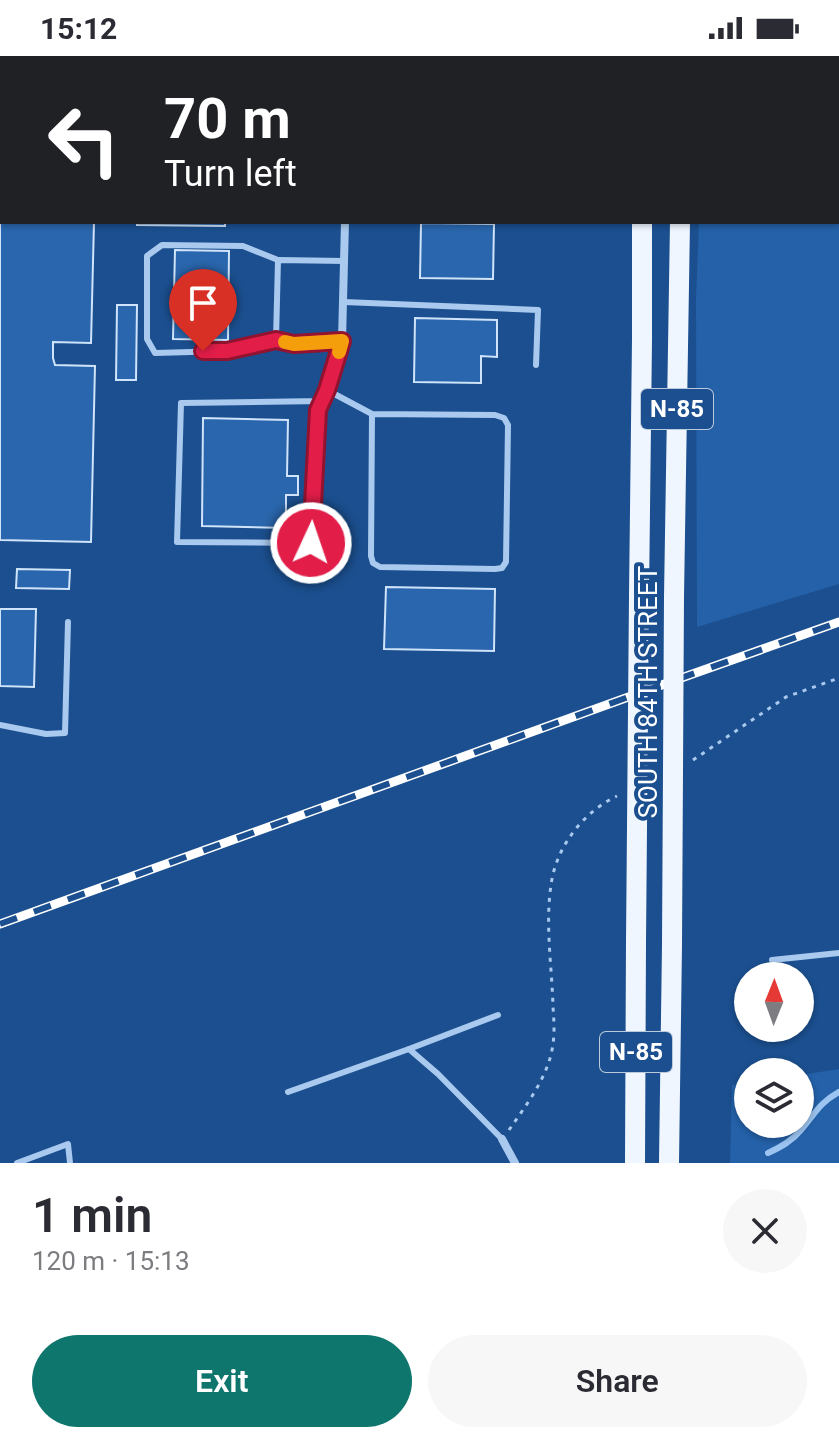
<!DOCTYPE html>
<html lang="en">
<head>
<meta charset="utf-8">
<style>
  body { margin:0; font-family:Roboto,sans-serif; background:#f7f7f7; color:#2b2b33; height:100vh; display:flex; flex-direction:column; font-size:30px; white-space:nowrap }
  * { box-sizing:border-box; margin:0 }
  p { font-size:26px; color:#7c7c81 }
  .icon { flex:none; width:44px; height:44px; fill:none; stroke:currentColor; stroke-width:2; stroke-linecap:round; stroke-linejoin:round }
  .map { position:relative; height:1107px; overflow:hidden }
  .side { display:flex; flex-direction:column; background:#fff; flex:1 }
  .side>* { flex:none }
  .hud { position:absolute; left:0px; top:0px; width:840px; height:168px; box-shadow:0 2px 6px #0004; background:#202124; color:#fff; overflow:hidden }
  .needle { width:52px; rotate:1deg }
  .controls { position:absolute; left:734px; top:906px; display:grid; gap:16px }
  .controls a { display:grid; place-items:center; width:80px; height:80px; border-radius:50%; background:#fff; box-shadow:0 2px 6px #0004; font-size:40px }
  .pin { position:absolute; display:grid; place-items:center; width:68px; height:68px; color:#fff; margin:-82px -34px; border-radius:50% 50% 50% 0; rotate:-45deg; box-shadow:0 0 8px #0007 }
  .pin .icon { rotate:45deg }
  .me { position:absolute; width:88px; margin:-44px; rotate:3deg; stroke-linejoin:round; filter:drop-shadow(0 0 6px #0008) }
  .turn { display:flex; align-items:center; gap:28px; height:168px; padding:0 32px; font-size:36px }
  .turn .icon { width:104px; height:104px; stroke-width:2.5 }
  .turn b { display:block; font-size:56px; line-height:68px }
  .round { display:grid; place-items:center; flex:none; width:84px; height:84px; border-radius:42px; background:#f7f7f7 }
  .headline { display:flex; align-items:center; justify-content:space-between; height:136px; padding:0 32px }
  h1 { font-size:48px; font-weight:600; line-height:60px }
  .cta { display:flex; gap:16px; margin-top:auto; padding:16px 32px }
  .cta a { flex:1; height:92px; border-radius:48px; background:#0f766e; color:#fff; font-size:32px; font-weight:600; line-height:92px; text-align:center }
  .cta a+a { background:#f7f7f7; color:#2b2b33 }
  .status { display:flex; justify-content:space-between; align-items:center; height:56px; padding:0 40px; background:#fff; direction:ltr }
  .status svg { height:22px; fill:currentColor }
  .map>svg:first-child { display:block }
</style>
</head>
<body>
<div class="status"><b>15:12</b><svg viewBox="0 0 49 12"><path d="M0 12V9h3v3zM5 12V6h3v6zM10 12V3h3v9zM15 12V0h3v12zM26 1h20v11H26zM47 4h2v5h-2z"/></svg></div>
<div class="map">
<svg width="839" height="1107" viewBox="0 0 839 1107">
  <rect width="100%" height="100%" fill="#1b4f8f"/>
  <g fill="#2461a8">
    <path d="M724,0H839V528L697,571L696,243L699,166H838V2H722Z"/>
    <path d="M839,1013V1107H730L732,1029L748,1027V1068H800V1019Z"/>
  </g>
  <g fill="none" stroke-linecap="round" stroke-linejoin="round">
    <path stroke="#9cc4f0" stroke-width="6" d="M768,1097C781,1091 792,1085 801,1074C815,1058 819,1047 839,1036"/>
  </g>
  <g fill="#2a66ad" stroke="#cfe3fa" stroke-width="2">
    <rect x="175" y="0" width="77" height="2"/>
    <path d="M0,111H2V166H94L91,287L53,286V302L55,309L95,310L91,486L0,484Z"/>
    <path d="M137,166H225V170L137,169Z"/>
    <path d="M421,167L494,168L493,223L420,222Z"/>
    <path d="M175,194L229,195L228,284L173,283Z"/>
    <path d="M117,249H137L136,324H116Z"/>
    <path d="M415,262L497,264V301L481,300V327L414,326Z"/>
    <path d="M203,362L288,364L287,420H298V439H286V472L202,470Z"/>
    <path d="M17,513L70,514L69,533L16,532Z"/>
    <path d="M386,531L495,533L494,595L384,593Z"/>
    <path d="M0,553H36L34,631L0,630Z"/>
  </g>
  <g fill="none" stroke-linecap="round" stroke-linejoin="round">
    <g stroke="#a9c9ee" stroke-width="3" stroke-dasharray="4 6" stroke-linecap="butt">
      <path d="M693,704L786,641L839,622"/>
      <path d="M509,1074C526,1049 546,1024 552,994C555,980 554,965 553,951C552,911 545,869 551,829C556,791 583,756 617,740"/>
    </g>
    <g stroke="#a9c9ee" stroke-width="6">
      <path d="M344,246L538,254L536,309"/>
      <path d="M276,284L227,295L155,297L147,283V200L162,189L243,190L278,204"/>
      <path d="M327,334L372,358L495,359L504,362L508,369L506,506L502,512L495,513L380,511L373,507L371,500L372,358"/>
      <path d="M322,345L181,347L177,486L311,487L318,354C328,331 335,308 342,285L294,288L276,284L278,204L345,205"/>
      <path d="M0,669L46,678L65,677L68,566"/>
      <path d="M772,904L839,897"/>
      <path d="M409,993L498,959"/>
      <path d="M288,1036L409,993L438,1018L502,1083"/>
      <path d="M17,1107L68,1088L70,1107"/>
    </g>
    <g stroke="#a9c9ee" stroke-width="8">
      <path d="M347,2V0"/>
      <path d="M342,285L345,166"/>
      <path d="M502,1083L515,1107"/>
    </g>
    <g stroke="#f0f6ff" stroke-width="20">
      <path d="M644,2L645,0"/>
      <path d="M685,2V0"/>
      <path d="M639,540L642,283V166"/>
      <path d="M674,541L680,166"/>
      <path d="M635,1107L636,886"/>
      <path d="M669,1107L672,889"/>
    </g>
    <g stroke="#fff" stroke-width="9">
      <path id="rail" d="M0,868L670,626L839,566"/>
    </g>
    <use href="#rail" stroke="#1b4f8f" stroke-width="6" stroke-dasharray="18" stroke-linecap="butt"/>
    <g stroke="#f0f6ff" stroke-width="20">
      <path d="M636,886L639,540"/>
      <path d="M672,889L674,541"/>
    </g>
  </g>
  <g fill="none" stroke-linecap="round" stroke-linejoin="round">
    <g stroke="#92132f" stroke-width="20">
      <path id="route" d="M203,295H227L276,284L294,288L342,285L327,334L318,354L311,487"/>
    </g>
    <use href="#route" stroke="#e11d48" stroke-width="14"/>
    <path stroke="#f59e0b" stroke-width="14" d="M285,286L294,288L342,285L339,296"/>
  </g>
  <g text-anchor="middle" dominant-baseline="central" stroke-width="8" stroke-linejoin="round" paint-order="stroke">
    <g fill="#1b4f8f" stroke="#bbcadd" stroke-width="2">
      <rect x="641" y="333" width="72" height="40" rx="6"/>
      <rect x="600" y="976" width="72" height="40" rx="6"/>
    </g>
    <g font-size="24" font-weight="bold" fill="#fff">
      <text x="677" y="353">N-85</text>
      <text x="636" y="996">N-85</text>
    </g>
    <g font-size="26" fill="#fff" stroke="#1b4f8f">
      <text transform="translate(648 636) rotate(-90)">SOUTH 84TH STREET</text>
    </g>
  </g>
</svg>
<div class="controls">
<a><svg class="needle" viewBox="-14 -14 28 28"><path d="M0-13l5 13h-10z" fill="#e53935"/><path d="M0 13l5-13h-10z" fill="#7c7c81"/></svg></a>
<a><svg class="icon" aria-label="layers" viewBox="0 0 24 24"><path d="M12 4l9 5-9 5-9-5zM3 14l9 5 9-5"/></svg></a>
</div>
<div class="pin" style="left:203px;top:295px;background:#d93025"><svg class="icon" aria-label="arrive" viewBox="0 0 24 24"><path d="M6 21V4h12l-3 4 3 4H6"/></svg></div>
<svg class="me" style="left:311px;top:487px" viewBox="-20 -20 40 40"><circle r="17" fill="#e11d48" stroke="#fff" stroke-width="3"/><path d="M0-11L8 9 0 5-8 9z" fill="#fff"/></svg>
<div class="hud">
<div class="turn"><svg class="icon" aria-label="left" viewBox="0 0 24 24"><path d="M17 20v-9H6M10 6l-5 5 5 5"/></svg><div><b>70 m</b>Turn left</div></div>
</div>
</div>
<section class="side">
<div class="headline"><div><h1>1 min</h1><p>120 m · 15:13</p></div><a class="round"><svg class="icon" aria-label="close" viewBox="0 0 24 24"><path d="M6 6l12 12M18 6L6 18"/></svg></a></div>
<div class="cta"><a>Exit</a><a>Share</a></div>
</section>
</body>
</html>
